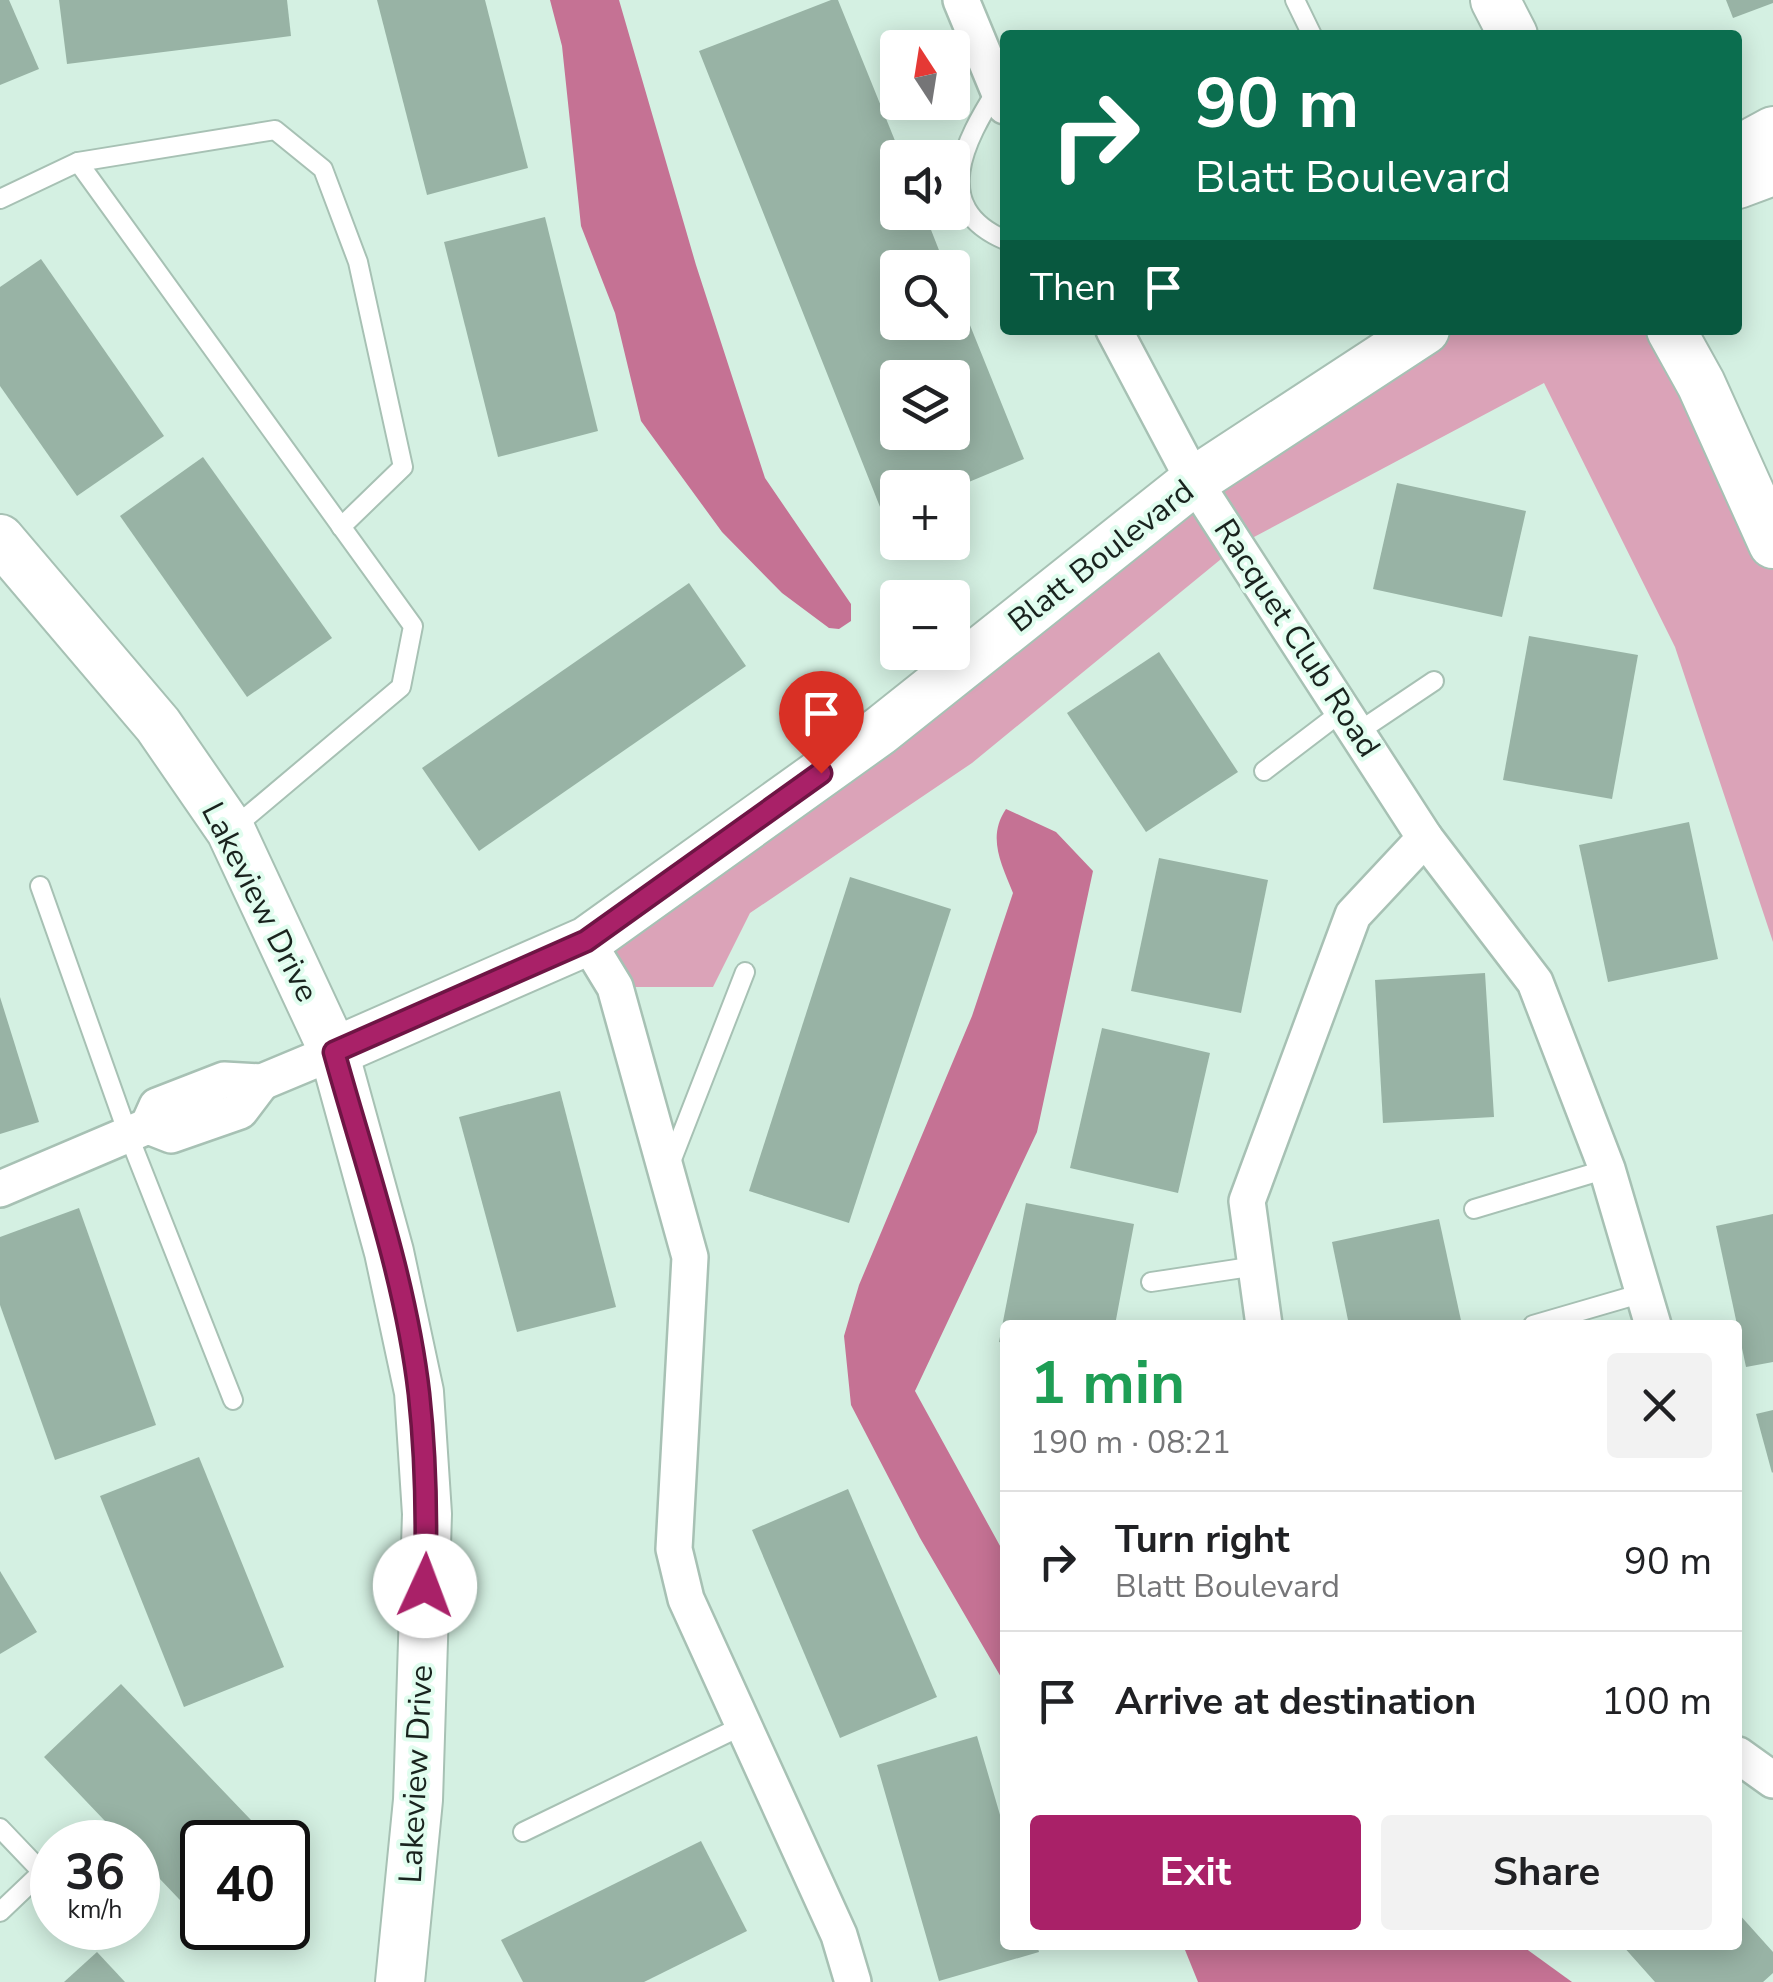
<!DOCTYPE html>
<html lang="en">
<head>
<meta charset="utf-8">
<style>
  body { margin:0; font-family:"Nunito Sans",sans-serif; background:#f2f2f2; color:#202124; height:100vh; display:flex; flex-direction:column; font-size:38px; white-space:nowrap }
  * { box-sizing:border-box; margin:0 }
  p { font-size:32px; color:#757577 }
  .icon { flex:none; width:55px; height:55px; fill:none; stroke:currentColor; stroke-width:2; stroke-linecap:round; stroke-linejoin:round }
  .map { position:relative; flex:1; overflow:hidden }
  .panel { position:absolute; left:1000px; top:1320px; width:742px; height:630px; display:flex; flex-direction:column; background:#fff; border-radius:10px; box-shadow:0 5px 25px #0003 }
  .panel>* { flex:none }
  .hud { position:absolute; left:1000px; top:30px; width:742px; height:305px; border-radius:10px; box-shadow:0 5px 25px #0003; background:#0b6e4f; color:#fff; overflow:hidden }
  .needle { width:65px; rotate:348deg }
  .fabs { position:absolute; left:880px; top:30px; display:grid; gap:20px }
  .fabs a { display:grid; place-items:center; width:90px; height:90px; border-radius:10px; background:#fff; box-shadow:0 5px 25px #0003; font-size:50px }
  .speed { position:absolute; left:30px; top:1820px; display:flex; gap:20px; font-size:50px; font-weight:700; text-align:center }
  .speed>* { display:grid; place-content:center; width:130px; height:130px; border-radius:50%; background:#fff; box-shadow:0 5px 25px #0003; line-height:1 }
  .speed small { font-size:25px; font-weight:400 }
  .speed .limit { border:5px solid #111; border-radius:15px; background:#fff; color:#111 }
  .pin { position:absolute; display:grid; place-items:center; width:85px; height:85px; color:#fff; margin:-102px -42px; border-radius:50% 50% 50% 0; rotate:-45deg; box-shadow:0 0 10px #0007 }
  .pin .icon { rotate:45deg }
  .me { position:absolute; width:110px; margin:-55px; rotate:2deg; stroke-linejoin:round; filter:drop-shadow(0 0 8px #0008) }
  .turn { display:flex; align-items:center; gap:35px; height:210px; padding:0 30px; font-size:45px }
  .turn .icon { width:130px; height:130px; stroke-width:2.5 }
  .turn b { display:block; font-size:70px; line-height:85px }
  .then { display:flex; align-items:center; height:95px; padding:0 30px; background:#0003; gap:20px; font-size:38px }
  .round { display:grid; place-items:center; flex:none; width:105px; height:105px; border-radius:10px; background:#f2f2f2 }
  .headline { display:flex; align-items:center; justify-content:space-between; height:170px; padding:0 30px }
  h1 { font-size:60px; font-weight:700; line-height:75px; color:#1e9e55 }
  .action { display:flex; gap:20px; margin-top:auto; padding:20px 30px }
  .action a { flex:1; height:115px; border-radius:10px; background:#a92168; color:#fff; font-size:40px; font-weight:700; line-height:115px; text-align:center }
  .action a+a { background:#f2f2f2; color:#202124 }
  ul { padding:0; list-style:none }
  li { display:flex; align-items:center; gap:30px; height:140px; padding:0 30px; border-top:2px solid #e0e0e0 }
  li div { flex:1 }
  li b { display:block; font-size:38px }
  li em { font-style:normal }
  .map>svg:first-child { display:block }
</style>
</head>
<body>
<div class="map">
<svg width="1773" height="1982" viewBox="0 0 1773 1982">
  <rect width="100%" height="100%" fill="#d4f0e2"/>
  <path fill="#dba3b8" d="M1425,330H1671L1773,544V942L1675,647L1544,383L1237,546L972,763L750,913L713,987H615L587,941Z"/>
  <g fill="#c57294">
    <path d="M550,0H619L696,265L765,478L851,604V621L839,629L829,628L782,593L722,532L641,421L615,313L581,226L562,46Z"/>
    <path d="M1006,809L1056,832L1093,871L1037,1132L915,1391L1005,1555V1684L920,1538L851,1405L844,1336L859,1285L972,1016L1013,893C1001,863 987,837 1006,809Z"/>
    <path d="M1183,1945H1521L1572,1982H1198Z"/>
  </g>
  <g fill="#98b3a5" fill-rule="evenodd">
    <path d="M0,0H9L39,69L0,85Z"/>
    <path d="M59,0H287L291,36L67,64Z"/>
    <path d="M377,0H485L528,168L427,195Z"/>
    <path d="M831,0H838L902,158H898V212H924L946,268H898V322H952L953,283L1024,459L952,489L898,488V512L884,517L699,51ZM898,378H952V432H898Z"/>
    <path d="M1726,0H1773V3L1733,18Z"/>
    <path d="M545,217L598,431L498,457L444,242Z"/>
    <path d="M41,259L164,436L77,496L0,386V287Z"/>
    <path d="M203,457L332,638L247,697L120,516Z"/>
    <path d="M1397,483L1526,511L1502,617L1373,589Z"/>
    <path d="M689,583L746,666L479,851L422,768Z"/>
    <path d="M1529,636L1638,655L1612,799L1503,780Z"/>
    <path d="M1159,652L1238,772L1146,832L1067,713Z"/>
    <path d="M1689,822L1718,959L1608,982L1579,845Z"/>
    <path d="M1159,858L1268,880L1241,1013L1131,991Z"/>
    <path d="M850,877L951,909L849,1223L749,1191Z"/>
    <path d="M1485,973L1494,1117L1383,1123L1375,980Z"/>
    <path d="M0,997L39,1122L0,1134Z"/>
    <path d="M1102,1028L1210,1053L1178,1193L1070,1168Z"/>
    <path d="M560,1091L616,1307L517,1332L459,1117Z"/>
    <path d="M1026,1203L1134,1224L1115,1325H1005V1343L999,1342Z"/>
    <path d="M79,1208L156,1425L55,1460L0,1305V1237Z"/>
    <path d="M1773,1214V1362L1746,1367L1716,1226Z"/>
    <path d="M1439,1219L1462,1325H1349L1332,1242Z"/>
    <path d="M1773,1410V1472L1772,1473L1756,1414Z"/>
    <path d="M199,1457L284,1667L184,1707L100,1496Z"/>
    <path d="M848,1489L937,1697L840,1738L752,1530Z"/>
    <path d="M0,1571L37,1632L0,1654Z"/>
    <path d="M121,1684L272,1842H202V1917L199,1920L138,1856V1842H125L44,1757Z"/>
    <path d="M977,1736L1005,1832V1945H1037L1039,1952L939,1981L877,1765Z"/>
    <path d="M701,1841L747,1931L644,1982H523L501,1940Z"/>
    <path d="M1738,1913L1773,1952V1973L1763,1982H1655L1622,1945H1738Z"/>
    <path d="M97,1952L125,1982H64Z"/>
  </g>
  <g fill="none" stroke-linecap="round" stroke-linejoin="round">
    <g stroke="#a7c1b4" stroke-width="22">
      <g id="lane">
        <path d="M1295,0L1312,35"/>
        <path d="M997,90C966,139 928,207 1005,240"/>
        <path d="M78,162L413,626L401,687L231,830"/>
        <path d="M0,199L78,162L275,130L323,169L358,262L403,467L341,527"/>
        <path d="M1358,732L1434,681"/>
        <path d="M1264,771L1344,710"/>
        <path d="M40,886L128,1134L233,1400"/>
        <path d="M669,1167L745,972"/>
        <path d="M1474,1209L1607,1169"/>
        <path d="M1151,1282L1256,1266"/>
        <path d="M1533,1325L1643,1293"/>
        <path d="M0,1828L42,1872L0,1912"/>
        <path d="M523,1832L744,1725"/>
      </g>
    </g>
    <g stroke="#a7c1b4" stroke-width="40">
      <g id="street">
        <path d="M961,0L1005,106"/>
        <path d="M1114,330L1194,481L1425,838L1353,915L1247,1201L1264,1325"/>
        <path d="M1425,838L1535,982L1607,1169L1653,1325"/>
        <path d="M587,941L615,987L690,1257L674,1549L686,1599L839,1935L853,1982"/>
        <path d="M148,1126L157,1106L224,1080L262,1082L334,1052"/>
        <path d="M0,1189L148,1126L171,1135L240,1111L262,1082"/>
        <path d="M1738,1755L1773,1780"/>
      </g>
    </g>
    <g stroke="#a7c1b4" stroke-width="52">
      <g id="secondary">
        <path d="M1495,0L1513,35"/>
        <path d="M1738,150L1773,131"/>
        <path d="M1738,184L1773,171"/>
        <path d="M1671,330L1701,384L1773,544"/>
        <path d="M0,539L158,725L231,831L334,1052L389,1252L419,1392L427,1514L418,1800L400,1982"/>
        <path d="M334,1052L587,941L880,731L1194,481L1425,330"/>
      </g>
    </g>
    <use href="#lane" stroke="#fff" stroke-width="18"/>
    <use href="#street" stroke="#fff" stroke-width="35"/>
    <use href="#secondary" stroke="#fff" stroke-width="48"/>
  </g>
  <g fill="none" stroke-linecap="round" stroke-linejoin="round">
    <g stroke="#6e1544" stroke-width="25">
      <path id="route" d="M425,1586C427,1522 426,1458 419,1394C406,1279 365,1164 334,1052L586,941L821,773"/>
    </g>
    <use href="#route" stroke="#a92168" stroke-width="18"/>
  </g>
  <g text-anchor="middle" dominant-baseline="central" stroke-width="8" stroke-linejoin="round" paint-order="stroke">
    <g font-size="32" fill="#19231e" stroke="#e1fdef">
      <text transform="translate(1101 556) rotate(-38)">Blatt Boulevard</text>
      <text transform="translate(1297 638) rotate(57)">Racquet Club Road</text>
      <text transform="translate(260 902) rotate(63)">Lakeview Drive</text>
      <text transform="translate(416 1774) rotate(-87)">Lakeview Drive</text>
    </g>
  </g>
</svg>
<div class="fabs">
<a><svg class="needle" viewBox="-14 -14 28 28"><path d="M0-13l5 13h-10z" fill="#e53935"/><path d="M0 13l5-13h-10z" fill="#757577"/></svg></a>
<a><svg class="icon" aria-label="sound" viewBox="0 0 24 24"><path d="M4 9h4l5-4v14l-5-4H4zM17 9q2 3 0 6"/></svg></a>
<a><svg class="icon" aria-label="search" viewBox="0 0 24 24"><circle cx="10" cy="10" r="6"/><path d="M15 15l6 6"/></svg></a>
<a><svg class="icon" aria-label="layers" viewBox="0 0 24 24"><path d="M12 4l9 5-9 5-9-5zM3 14l9 5 9-5"/></svg></a>
<a>+</a>
<a>−</a>
</div>
<div class="speed"><div>36<small>km/h</small></div><div class="limit">40</div></div>
<div class="pin" style="left:821px;top:773px;background:#d93025"><svg class="icon" aria-label="arrive" viewBox="0 0 24 24"><path d="M6 21V4h12l-3 4 3 4H6"/></svg></div>
<svg class="me" style="left:425px;top:1586px" viewBox="-20 -20 40 40"><circle r="19" fill="#fff"/><path d="M0-13L10 11 0 6-10 11z" fill="#a92168"/></svg>
<div class="hud">
<div class="turn"><svg class="icon" aria-label="right" viewBox="0 0 24 24"><path d="M7 20v-9h11M14 6l5 5-5 5"/></svg><div><b>90 m</b>Blatt Boulevard</div></div>
<div class="then">Then<svg class="icon" aria-label="arrive" viewBox="0 0 24 24"><path d="M6 21V4h12l-3 4 3 4H6"/></svg></div>
</div>
<section class="panel">
<div class="headline"><div><h1>1 min</h1><p>190 m · 08:21</p></div><a class="round"><svg class="icon" aria-label="close" viewBox="0 0 24 24"><path d="M6 6l12 12M18 6L6 18"/></svg></a></div>
<ul>
<li><svg class="icon" aria-label="right" viewBox="0 0 24 24"><path d="M7 20v-9h11M14 6l5 5-5 5"/></svg><div><b>Turn right</b><p>Blatt Boulevard</p></div><em>90 m</em></li>
<li><svg class="icon" aria-label="arrive" viewBox="0 0 24 24"><path d="M6 21V4h12l-3 4 3 4H6"/></svg><div><b>Arrive at destination</b></div><em>100 m</em></li>
</ul>
<div class="action"><a>Exit</a><a>Share</a></div>
</section>
</div>
</body>
</html>
